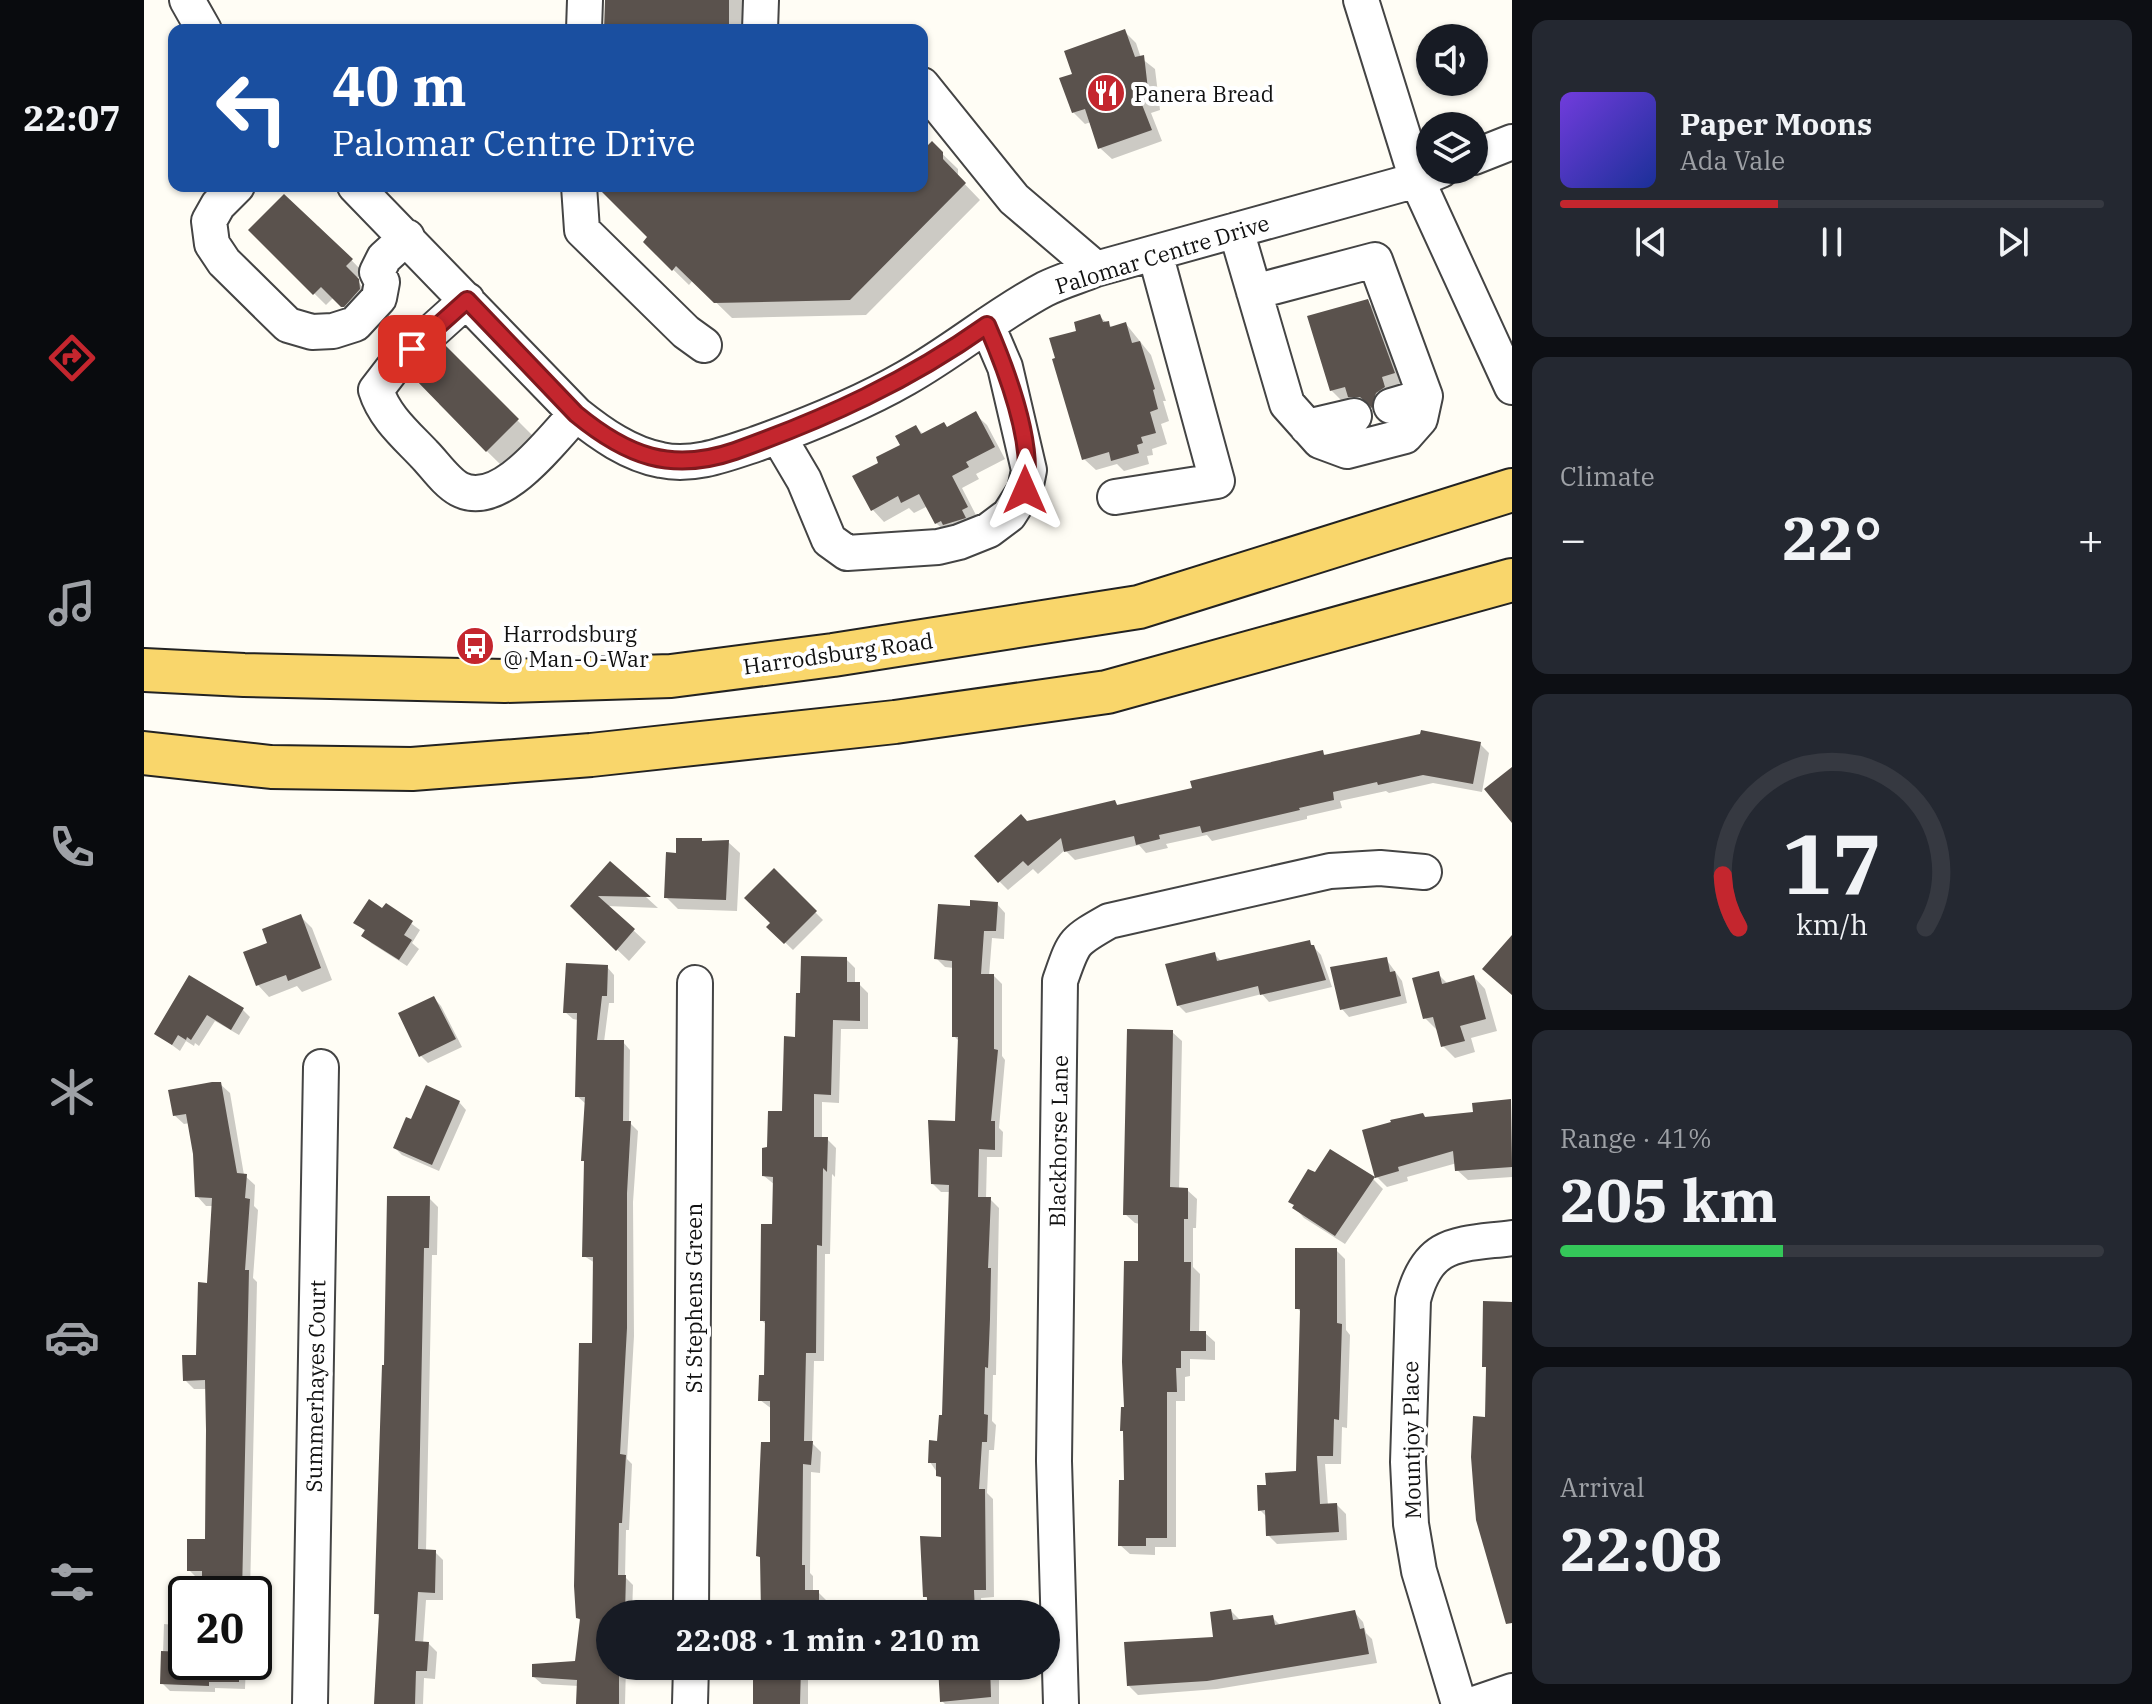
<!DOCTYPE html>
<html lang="en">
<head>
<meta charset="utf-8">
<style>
  :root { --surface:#171b24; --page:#242831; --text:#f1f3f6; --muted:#9ea1a6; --line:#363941; --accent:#c4262e }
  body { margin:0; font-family:"IBM Plex Serif",serif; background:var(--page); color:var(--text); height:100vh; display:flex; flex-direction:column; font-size:30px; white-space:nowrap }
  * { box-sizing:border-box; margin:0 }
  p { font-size:26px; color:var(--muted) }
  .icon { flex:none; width:44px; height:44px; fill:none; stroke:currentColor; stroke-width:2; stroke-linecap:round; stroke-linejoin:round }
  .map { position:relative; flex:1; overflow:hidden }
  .sheet { display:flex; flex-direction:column; gap:20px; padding:20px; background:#0d0f14; width:640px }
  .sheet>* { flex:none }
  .top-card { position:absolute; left:24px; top:24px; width:760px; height:168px; border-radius:16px; box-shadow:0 2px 6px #0004; background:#1a4fa0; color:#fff; overflow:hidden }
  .buttons { position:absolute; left:1272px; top:24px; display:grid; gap:16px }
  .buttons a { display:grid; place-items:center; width:72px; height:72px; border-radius:50%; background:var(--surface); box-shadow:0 2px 6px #0004; font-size:40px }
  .speed { position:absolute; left:24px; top:1576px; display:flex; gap:16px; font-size:40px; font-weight:700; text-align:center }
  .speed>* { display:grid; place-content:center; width:104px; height:104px; border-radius:50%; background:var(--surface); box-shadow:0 2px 6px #0004; line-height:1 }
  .speed .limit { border:4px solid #111; border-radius:12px; background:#fff; color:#111 }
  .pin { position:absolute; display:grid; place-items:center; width:68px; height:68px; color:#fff; margin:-34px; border-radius:16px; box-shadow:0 4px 12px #0006 }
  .me { position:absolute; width:88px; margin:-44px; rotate:0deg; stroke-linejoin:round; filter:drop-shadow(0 0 6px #0008) }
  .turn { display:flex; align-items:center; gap:28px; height:168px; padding:0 32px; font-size:36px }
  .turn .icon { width:104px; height:104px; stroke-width:2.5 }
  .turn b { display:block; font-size:56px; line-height:68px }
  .big { font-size:60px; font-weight:700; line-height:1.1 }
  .sheet .tile { flex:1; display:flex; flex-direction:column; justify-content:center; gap:12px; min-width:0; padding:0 28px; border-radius:16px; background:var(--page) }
  .sheet .dial { align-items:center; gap:0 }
  .dial svg { height:208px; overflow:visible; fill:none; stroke:var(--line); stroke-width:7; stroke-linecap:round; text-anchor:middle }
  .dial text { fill:var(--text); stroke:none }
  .song { display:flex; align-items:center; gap:24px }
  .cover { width:96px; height:96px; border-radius:12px; background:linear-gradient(135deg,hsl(260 70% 55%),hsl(230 70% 35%)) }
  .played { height:8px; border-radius:4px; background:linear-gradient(90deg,var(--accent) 40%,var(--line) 40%) }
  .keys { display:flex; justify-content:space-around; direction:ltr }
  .heat { display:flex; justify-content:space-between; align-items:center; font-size:44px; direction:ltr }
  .charge { height:12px; border-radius:6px; background:linear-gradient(90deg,#34c759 41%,var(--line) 0) }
  .trip { position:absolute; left:452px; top:1600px; width:464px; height:80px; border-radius:40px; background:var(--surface); box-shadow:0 2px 6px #0004; font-weight:700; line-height:80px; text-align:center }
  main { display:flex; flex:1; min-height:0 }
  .dock { display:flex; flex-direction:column; width:144px; justify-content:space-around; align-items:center; background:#090b0e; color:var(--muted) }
  .dock .icon { width:56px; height:56px }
  .dock .selected { color:var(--accent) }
  .dock b { font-size:36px; color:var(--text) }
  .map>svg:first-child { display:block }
  .shadow { fill:#0003 }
  .building { fill:#5a524d }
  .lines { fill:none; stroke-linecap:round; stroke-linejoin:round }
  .minor-casing { stroke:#444; stroke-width:38 }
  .major-casing { stroke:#222; stroke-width:46 }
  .minor { stroke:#fff; stroke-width:34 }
  .major { stroke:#f9d66b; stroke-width:42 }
  .route-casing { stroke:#7f191e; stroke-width:20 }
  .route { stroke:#c4262e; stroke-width:14 }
  .labels { text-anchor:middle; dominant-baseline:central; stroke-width:8; stroke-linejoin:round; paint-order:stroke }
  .poi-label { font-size:22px; fill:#111; stroke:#fff; text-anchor:start }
  .street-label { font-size:22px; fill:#111; stroke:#fff }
</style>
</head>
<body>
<main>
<nav class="dock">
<b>22:07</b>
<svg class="icon selected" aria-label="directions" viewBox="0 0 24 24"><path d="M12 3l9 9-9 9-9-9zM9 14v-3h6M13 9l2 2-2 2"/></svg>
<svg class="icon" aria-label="music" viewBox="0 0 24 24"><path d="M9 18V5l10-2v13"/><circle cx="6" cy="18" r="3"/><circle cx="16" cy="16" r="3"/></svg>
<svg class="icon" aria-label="phone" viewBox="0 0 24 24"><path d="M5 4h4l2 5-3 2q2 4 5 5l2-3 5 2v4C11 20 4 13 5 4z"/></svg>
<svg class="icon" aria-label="climate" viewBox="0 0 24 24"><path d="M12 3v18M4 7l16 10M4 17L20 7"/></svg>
<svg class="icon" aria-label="car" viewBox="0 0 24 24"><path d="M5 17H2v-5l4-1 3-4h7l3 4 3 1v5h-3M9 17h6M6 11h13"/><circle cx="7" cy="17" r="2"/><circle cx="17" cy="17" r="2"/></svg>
<svg class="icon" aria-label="filters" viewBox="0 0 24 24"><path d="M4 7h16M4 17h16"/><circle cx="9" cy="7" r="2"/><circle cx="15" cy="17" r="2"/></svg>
</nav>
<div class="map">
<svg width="1368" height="1704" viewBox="0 0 1368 1704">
  <rect width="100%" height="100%" fill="#fffdf5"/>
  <!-- shadow -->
  <path class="shadow" d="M463 0H600V30H463Z
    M980 31 992 43 997 58 1011 69 1016 110 1007 113 1018 141 968 159 956 148 947 122 941 124 929 112 930 75Z
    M778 142 784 148 788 144 814 169V177L836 200 722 315 588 318 549 280 545 285 501 242 506 237 464 186H778Z
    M174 226 219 272 212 279 227 298 210 317 190 297 182 305 106 230Z
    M1223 301 1235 313 1261 384 1240 417 1230 408H1218L1209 399 1199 402 1187 390Z
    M956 317 969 328 982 324 1007 355 1022 401H1019L1025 421 1017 424 1023 444 1008 449 1009 455 1003 456 1005 464 980 471 973 464 952 470 940 459 935 332Z
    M302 349 389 436 358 466 295 404Z
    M831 414 843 425 861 459 832 474 835 479 818 488 834 519 804 534 792 523 784 506 770 513 765 508 740 522 729 510 737 463 758 446 772 427 780 435 804 428Z
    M1336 744 1345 753 1338 792 1289 783 1245 793 1242 791 1196 801 1198 808 1163 816V819L1068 841 1063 835 1022 844 1024 848 1002 853 995 845 931 860 921 850 894 874 889 869 864 890 855 881 883 823 971 802 975 807 1050 790 1178 752 1183 757Z
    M557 840 560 842H584L596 853 593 911 534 909 522 897 534 855Z
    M466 864 514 908 463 906 502 942 485 961 428 906Z
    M630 871 679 920 649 950 625 927 629 923Z
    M853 904 861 913 860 939 848 938 845 976H850L858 984V1056L861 1060 855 1128 859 1132 858 1157H843L842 1199H846L855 1208 852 1375H849L848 1421 852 1425 850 1450H845L843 1493 849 1499 850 1597 837 1598 838 1614H785V1600L781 1596 799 1539V1481L786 1462 795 1443 800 1417 807 1192H797L789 1184 813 1123 816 1042 810 1036V968L801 967 793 959 827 909Z
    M242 905 276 930 268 943 275 949 263 966 227 943 220 935 222 932 212 922 239 910Z
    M156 916 168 928 188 980 158 992 153 986 125 997 114 985 126 944Z
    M1165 942 1177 955 1188 987 1125 1002 1118 994 1042 1013 1034 1005 1070 954 1078 962Z
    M702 959 711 968V984H715L724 993V1029H697L695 1103 678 1102V1139H683L692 1148 691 1177 688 1174 686 1254H681L680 1361H670L668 1443 677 1452 676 1473 667 1472 666 1573 669 1576V1592H674L683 1601V1614H611V1603L618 1602V1560L614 1555 628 1444V1409L616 1400 622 1377 623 1326 618 1320 630 1226 631 1185 620 1176 625 1149 640 1113 653 1039Z
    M1242 959 1258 981 1263 1003 1205 1017 1198 1009Z
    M463 967 470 975V1003H465L460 1042H479L486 1050 485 1122 494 1131 489 1202 490 1336 483 1459 488 1464 485 1530H482L481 1577 489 1585 488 1614H466V1666H482L481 1704H434L435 1686 398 1684 390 1677 433 1662 438 1622 434 1618 450 1345 451 1263 440 1256 442 1104 433 1096 434 1020 429 1019 421 1012Z
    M1294 974 1304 984 1330 977 1341 989 1353 1031 1327 1038 1331 1052 1311 1058 1299 1046 1293 1030 1281 1018Z
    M46 977 99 1010 106 1017 95 1035 71 1021 55 1046 51 1043 50 1046 42 1041 36 1051 13 1034Z
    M290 998 297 1006 318 1047 284 1063 277 1056Z
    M1028 1032 1038 1041 1035 1190H1043L1053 1199 1052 1228H1049V1267L1056 1274 1055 1333H1061L1071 1342V1360L1046 1359V1376L1041 1377V1401H1032V1547H1011V1555L986 1554 976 1545 982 1482V1409L996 1263V1224L991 1223 981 1214Z
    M76 1084 86 1093 100 1175 111 1185 110 1206 114 1210 109 1278 113 1282 106 1594H60V1579H54L45 1570 63 1541V1389H50L41 1380 54 1357 65 1285 70 1206H62L53 1196 51 1154 46 1123 40 1124 30 1115Z
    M1366 1101 1368 1177 1324 1180 1313 1170V1163L1263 1177 1264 1181 1243 1187 1233 1177 1282 1119 1332 1114Z
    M315 1102 322 1110 295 1171 258 1155 251 1148 268 1122Z
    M1229 1179 1239 1189 1201 1244 1160 1218 1151 1208Z
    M285 1198 294 1207 293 1255H288L282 1551 291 1552 299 1560V1600H282L279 1644H285L293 1652 291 1679 280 1678 279 1704H233L237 1618 232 1613Z
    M1192 1250 1201 1259 1202 1330 1206 1335 1203 1428 1198 1427 1197 1464H1181L1184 1506 1193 1505 1202 1514 1203 1540 1133 1544 1124 1535 1123 1517 1116 1510 1124 1487 1154 1473 1158 1313 1153 1308Z
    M1087 1611 1097 1621 1128 1617 1137 1626 1210 1612 1219 1622 1222 1633 1228 1639 1233 1663 1073 1689 994 1695 985 1686 1072 1638Z
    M20 1624 42 1626V1662H102L101 1689 71 1688V1692L26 1691 18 1683Z
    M611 1666H664V1704H611Z
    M796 1666H855V1704H801L798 1701Z"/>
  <!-- building -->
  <path class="building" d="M461 0H585V30H460Z
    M981 29 991 57 1000 55 1005 98 997 102 1008 130 954 149 941 109 928 113 915 78 928 74 920 51Z
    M788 141 799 152V159L822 183 706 300 570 303 532 266 528 271 499 242 503 237 455 189V186H778V151Z
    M140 194 209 259 202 266 215 279 216 289 200 307H197L177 287 169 295 104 230Z
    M1224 299 1251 373 1238 377 1241 387 1232 393 1228 408 1216 397H1204L1201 387 1186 391 1163 316Z
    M956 314 959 322 965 321 966 327 982 322 988 343 996 341 1011 389 1009 390 1014 409 1006 412 1012 433 997 437 999 443 993 445 995 453 967 461 965 452 938 460 908 359 911 358 905 338 932 331 930 322Z
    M302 346 375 419 342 452 268 376Z
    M832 411 851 447 822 462 825 467 808 476 824 507 818 510 822 518 799 525 797 521 791 524 775 494 757 503 754 496 727 511 708 476 734 463 732 457 756 445 751 436 772 425 777 434 800 422 803 427Z
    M1277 730 1337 742 1329 784 1279 775 1234 785 1233 782 1189 792 1190 800 1155 808 1156 810 1058 833 1056 826 1015 835 1016 839 992 845 990 836 920 852 917 838 884 866 879 861 854 883 830 856 877 814 883 821 971 800 973 805 1048 788 1046 781 1179 750 1180 755 1276 734Z
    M1368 767V823L1340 789Z
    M532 838H558V841L585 840 582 900 520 898 522 852 532 853Z
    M466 861 507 897 454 896 491 929 472 951 426 906Z
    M630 868 673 911 640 944 622 927 626 923 600 898Z
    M225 899 238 908 242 903 269 921 260 935 268 940 255 960 217 936 221 930 209 923Z
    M826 900 854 902 852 931H840L837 974H850V1049L854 1050 847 1121H851V1150L835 1149 834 1197H847L844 1268H847L846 1319 844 1368 841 1367 840 1414 844 1415 843 1442H838L835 1489H841L842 1590H830L831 1614H783V1597H779L776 1536 797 1537V1477L792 1476V1463H784L785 1440 793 1441 795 1415H798L805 1185 787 1184 784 1120 811 1121 814 1037H808V961L790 959 794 904 826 906Z
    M157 914 177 968 144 981 142 975 112 986 99 952 123 943 118 929Z
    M1368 935V995L1338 969Z
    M1166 940 1167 945H1170L1182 980 1116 995 1114 986 1033 1006 1021 964 1071 952 1073 961Z
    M657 956 703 957V982H716V1021L689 1020 687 1095 670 1094V1137H684L683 1172 679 1168 678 1246 673 1245 672 1353H662L660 1441H669L667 1465 659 1464 658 1565H661V1590H675V1614H617L616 1557 612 1556 617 1442H626V1401H614L615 1375H620L621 1321H616L617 1224H628L629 1177 618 1176V1148L623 1147 624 1111H638L640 1036 651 1037 652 993H656Z
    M1243 957 1246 972 1251 971 1257 996 1196 1010 1186 967Z
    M422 963 464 965 463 996H458L453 1040H480L479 1121H487L483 1193V1328L476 1454 482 1455 478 1523H475L474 1575H482L481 1614H466V1666H475V1704H432L433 1680 388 1677V1664L431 1661 436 1619 432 1618 430 1586 435 1343H448L449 1257H438L440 1161H437L441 1097H431L433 1013H419Z
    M1295 971 1298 984 1330 975 1342 1019 1316 1026 1321 1041 1297 1047 1289 1017 1279 1019 1268 978Z
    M45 975 100 1008 87 1030 63 1015 47 1040 43 1037 42 1040 34 1035 28 1045 10 1034Z
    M290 996 312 1039 275 1057 254 1013Z
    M983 1029 1029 1030 1026 1187 1044 1188V1219H1040V1262H1047L1046 1331H1062V1351H1037V1368H1032L1033 1392H1023V1538H1002V1546H974L975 1480H980L979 1431H976L977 1407H980L978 1362 980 1261H994V1215H979Z
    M68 1082H77L93 1173 103 1174 101 1198 106 1199 101 1270H105L98 1594H58V1571H43V1539H61L62 1430 61 1380 39 1381 38 1355H52L54 1282 63 1283 68 1198 51 1197 49 1154 42 1114 29 1116 24 1090Z
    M282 1085 316 1101 288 1165 249 1148 262 1117 267 1119Z
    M1367 1099 1368 1167 1311 1171 1309 1151 1254 1167 1255 1171 1231 1178 1218 1130 1247 1122 1246 1120 1279 1113 1281 1117 1329 1112 1328 1103Z
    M1186 1149 1231 1177 1191 1236 1148 1208 1150 1205 1144 1202 1164 1169 1171 1172Z
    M243 1196H286L285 1248H280L274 1549 292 1550 291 1593 274 1592 271 1641 285 1642 283 1671H272L271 1704H230L235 1614H230L238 1365H240Z
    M1151 1248H1193V1323L1198 1324 1195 1420 1190 1419 1189 1456H1173L1176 1504 1193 1503 1195 1532 1122 1536 1121 1510 1114 1511 1113 1485H1122L1121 1473 1152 1471 1156 1309H1151Z
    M1339 1301 1368 1302V1623L1362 1624 1332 1520 1330 1496 1327 1457 1329 1416 1341 1417 1342 1367H1338Z
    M1087 1609 1089 1620 1129 1615 1131 1625 1211 1610 1216 1629 1220 1628 1225 1654 1063 1681 983 1686 980 1642 1069 1637 1066 1612Z
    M17 1651 42 1652V1662H95V1682H65V1686L16 1684Z
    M609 1666H657L656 1704H609Z
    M794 1666H846L847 1697 796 1702Z"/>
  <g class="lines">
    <!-- minor casing -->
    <g class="minor-casing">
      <path id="minor" d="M43 0 60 30
        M1217 0 1273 180 1368 387
        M440 30 441 0
        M616 30 617 0
        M778 85 870 199 952 269
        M1330 157 1368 142
        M93 186 74 205 65 221 68 244 80 262 144 325 168 332 189 331 211 324 235 298 238 282 233 272 240 258 263 237
        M211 186 432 414C457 434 485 454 517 460 549 467 582 454 612 444 662 426 715 405 762 378 810 351 852 315 901 289 917 281 935 276 952 269L1273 180 1297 170
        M435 186 438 230 542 332 560 345
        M1092 230 1143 404 1176 441 1203 451 1261 436 1276 419 1281 396 1231 260 1110 292
        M323 300 252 364 232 390C240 416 261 434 280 454 290 464 302 482 315 489 356 511 407 440 432 414
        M1247 406 1281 396
        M1163 427 1210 416
        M634 436 660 480 685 540 703 553 794 547 815 542 845 530 865 515 881 490 885 470 861 367 843 325
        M971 497 1073 481 1011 253
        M547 1614 551 983
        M166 1704 177 1067
        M546 1704 547 1666
        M917 1704 910 1461 916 981C930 941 928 942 965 921L1186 871 1236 868 1280 872
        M1315 1704 1275 1571 1267 1524 1264 1462 1269 1300C1284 1240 1314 1245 1368 1238
        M1330 1704 1368 1691"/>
    </g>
    <!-- major casing -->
    <g class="major-casing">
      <path id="major" d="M0 670 100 675 361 681 527 676 689 655 995 607 1368 490
        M0 753 127 767 268 769 447 755 751 722 963 692 1368 580"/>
    </g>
    <!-- minor -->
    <use href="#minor" class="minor"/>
    <!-- major -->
    <use href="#major" class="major"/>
  </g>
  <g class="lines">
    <!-- route casing -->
    <g class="route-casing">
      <path id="route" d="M268 349 323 300 432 414C483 456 527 473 591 451 683 418 764 381 843 325 862 369 891 443 881 490"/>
    </g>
    <!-- route -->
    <use href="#route" class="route"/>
  </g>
  <!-- icons -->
  <defs>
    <g id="restaurant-disc" transform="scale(2)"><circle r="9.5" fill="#c4262e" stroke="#fff"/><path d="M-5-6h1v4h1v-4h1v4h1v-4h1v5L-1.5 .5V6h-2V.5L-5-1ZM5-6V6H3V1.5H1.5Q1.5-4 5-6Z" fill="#fff"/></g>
    <g id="bus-disc" transform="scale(2)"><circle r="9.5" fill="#c4262e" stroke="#fff"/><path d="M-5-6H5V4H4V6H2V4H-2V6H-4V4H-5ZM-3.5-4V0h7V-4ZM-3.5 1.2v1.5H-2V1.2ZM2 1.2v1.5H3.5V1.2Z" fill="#fff"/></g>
  </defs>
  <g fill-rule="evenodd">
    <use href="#restaurant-disc" x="962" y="93"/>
    <use href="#bus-disc" x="331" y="646"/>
  </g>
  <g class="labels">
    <!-- poi labels -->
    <g class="poi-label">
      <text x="990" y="93">Panera Bread</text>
      <text x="359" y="633">Harrodsburg<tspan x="359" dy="25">@ Man-O-War</tspan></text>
    </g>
    <!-- street labels -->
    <g class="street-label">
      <text transform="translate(1018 254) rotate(-17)">Palomar Centre Drive</text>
      <text transform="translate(694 653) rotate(-8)">Harrodsburg Road</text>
      <text transform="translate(914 1141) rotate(-89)">Blackhorse Lane</text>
      <text transform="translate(549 1298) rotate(-90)">St Stephens Green</text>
      <text transform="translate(171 1386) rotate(-89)">Summerhayes Court</text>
      <text transform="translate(1267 1440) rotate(-91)">Mountjoy Place</text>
    </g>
  </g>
</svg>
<div class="buttons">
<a><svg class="icon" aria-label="sound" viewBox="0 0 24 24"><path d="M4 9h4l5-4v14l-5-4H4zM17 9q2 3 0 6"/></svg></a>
<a><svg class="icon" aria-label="layers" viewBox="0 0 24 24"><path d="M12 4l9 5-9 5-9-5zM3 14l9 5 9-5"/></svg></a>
</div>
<div class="speed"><div class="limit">20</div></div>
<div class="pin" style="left:268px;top:349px;background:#d93025"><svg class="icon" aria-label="arrive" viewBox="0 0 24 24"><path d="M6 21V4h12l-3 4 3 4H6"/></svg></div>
<svg class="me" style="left:881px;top:490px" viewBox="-20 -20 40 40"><path d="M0-17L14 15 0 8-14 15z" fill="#c4262e" stroke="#fff" stroke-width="4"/></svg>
<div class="trip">22:08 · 1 min · 210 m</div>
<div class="top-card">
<div class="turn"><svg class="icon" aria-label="left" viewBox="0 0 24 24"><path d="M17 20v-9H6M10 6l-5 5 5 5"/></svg><div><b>40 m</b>Palomar Centre Drive</div></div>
</div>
</div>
<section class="sheet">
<div class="tile">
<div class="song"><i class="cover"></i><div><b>Paper Moons</b><p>Ada Vale</p></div></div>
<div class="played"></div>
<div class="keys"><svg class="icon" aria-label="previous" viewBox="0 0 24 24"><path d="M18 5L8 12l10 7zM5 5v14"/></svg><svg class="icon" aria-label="pause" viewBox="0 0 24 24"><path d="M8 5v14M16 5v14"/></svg><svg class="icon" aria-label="next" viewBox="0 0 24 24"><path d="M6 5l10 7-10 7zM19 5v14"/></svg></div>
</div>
<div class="tile"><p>Climate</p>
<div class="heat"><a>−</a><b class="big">22°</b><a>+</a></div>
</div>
<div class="tile dial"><svg viewBox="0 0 100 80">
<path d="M14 69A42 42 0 1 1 86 69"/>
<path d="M14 69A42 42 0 0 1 8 49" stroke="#c4262e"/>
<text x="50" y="56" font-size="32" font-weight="700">17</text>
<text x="50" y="72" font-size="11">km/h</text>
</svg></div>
<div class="tile"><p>Range · 41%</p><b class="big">205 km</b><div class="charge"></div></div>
<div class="tile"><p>Arrival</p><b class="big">22:08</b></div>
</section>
</main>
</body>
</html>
